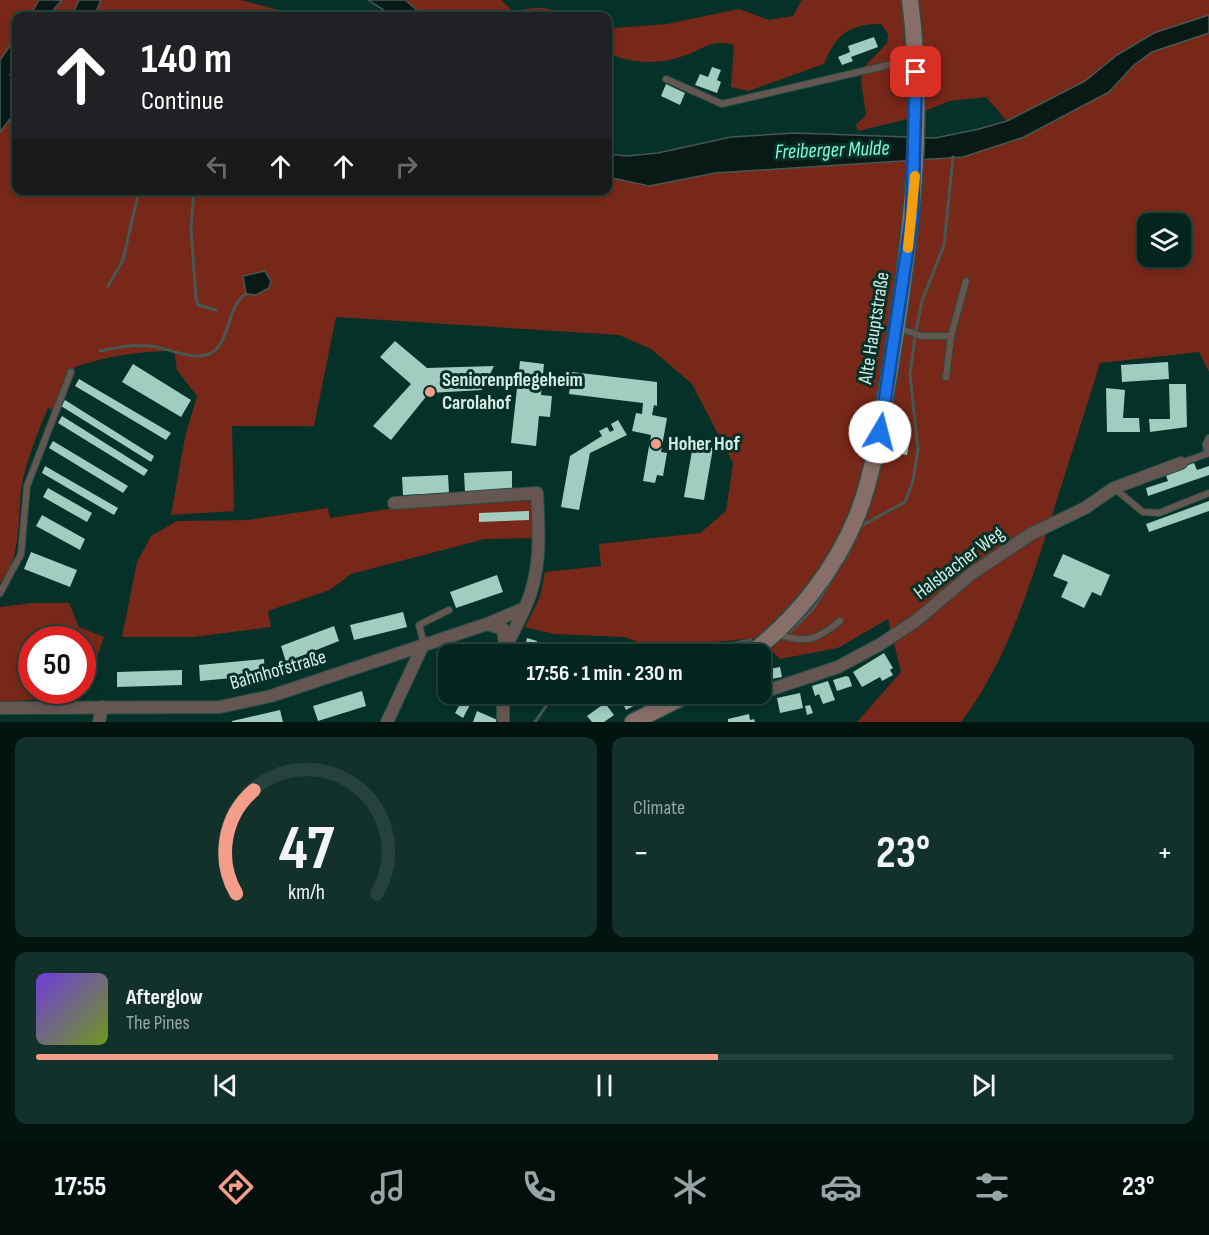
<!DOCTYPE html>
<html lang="en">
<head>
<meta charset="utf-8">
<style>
  :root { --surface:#04251e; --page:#12312b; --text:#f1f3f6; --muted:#97a5a4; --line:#25423c; --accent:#f49e8a }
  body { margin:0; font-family:"Sofia Sans Condensed",sans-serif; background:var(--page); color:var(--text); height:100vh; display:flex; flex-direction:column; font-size:22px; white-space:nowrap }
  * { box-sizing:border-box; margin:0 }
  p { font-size:20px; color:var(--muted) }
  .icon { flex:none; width:33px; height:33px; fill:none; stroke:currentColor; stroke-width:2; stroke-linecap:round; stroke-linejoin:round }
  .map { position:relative; height:722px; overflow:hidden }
  .details { display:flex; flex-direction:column; gap:15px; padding:15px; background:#021410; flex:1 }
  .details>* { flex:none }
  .guide { position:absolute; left:12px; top:12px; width:600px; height:183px; border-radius:12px; box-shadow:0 3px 9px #0003,0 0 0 2px var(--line); background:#202124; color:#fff; overflow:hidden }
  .fabs { position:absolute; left:1137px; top:213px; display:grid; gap:12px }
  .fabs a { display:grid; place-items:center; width:54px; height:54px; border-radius:12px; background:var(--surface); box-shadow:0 3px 9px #0003,0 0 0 2px var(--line); font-size:30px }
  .speed { position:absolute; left:18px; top:626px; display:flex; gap:12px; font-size:30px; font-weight:700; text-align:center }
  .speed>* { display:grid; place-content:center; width:78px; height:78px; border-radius:50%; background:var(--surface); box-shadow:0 3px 9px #0003,0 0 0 2px var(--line); line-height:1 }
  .speed .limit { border:9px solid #d22; background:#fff; color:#111 }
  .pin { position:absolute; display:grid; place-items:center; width:51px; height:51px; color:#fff; margin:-26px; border-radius:12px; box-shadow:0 3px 9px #0006 }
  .me { position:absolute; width:66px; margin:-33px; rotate:8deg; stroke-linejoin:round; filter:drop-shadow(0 0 4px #0008) }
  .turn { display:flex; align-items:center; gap:21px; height:126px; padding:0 30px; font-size:27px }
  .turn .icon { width:78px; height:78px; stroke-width:2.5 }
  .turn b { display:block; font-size:42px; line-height:51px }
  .lanes { display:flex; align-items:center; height:57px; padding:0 30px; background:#0003; justify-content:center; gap:30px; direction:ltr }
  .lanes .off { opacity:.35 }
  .big { font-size:45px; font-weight:700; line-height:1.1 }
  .details .widget { flex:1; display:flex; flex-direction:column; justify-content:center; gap:9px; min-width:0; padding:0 21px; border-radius:12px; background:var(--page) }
  .details .dial { align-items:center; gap:0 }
  .dial svg { height:156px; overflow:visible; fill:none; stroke:var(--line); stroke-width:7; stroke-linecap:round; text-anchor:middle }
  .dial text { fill:var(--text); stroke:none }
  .song { display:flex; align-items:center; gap:18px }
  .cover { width:72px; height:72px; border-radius:9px; background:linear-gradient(135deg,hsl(260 70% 55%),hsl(80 70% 35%)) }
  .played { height:6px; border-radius:3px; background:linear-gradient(90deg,var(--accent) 60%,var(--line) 60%) }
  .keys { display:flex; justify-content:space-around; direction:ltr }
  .heat { display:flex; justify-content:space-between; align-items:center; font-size:33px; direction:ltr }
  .details .tiles { flex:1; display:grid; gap:15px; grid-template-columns:1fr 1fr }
  .widget:last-child { grid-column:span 2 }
  .trip { position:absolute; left:438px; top:644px; width:333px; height:60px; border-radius:12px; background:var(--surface); box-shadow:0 3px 9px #0003,0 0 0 2px var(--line); font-weight:700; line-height:60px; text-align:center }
  .dock { display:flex; height:96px; justify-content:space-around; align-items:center; background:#020f0c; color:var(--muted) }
  .dock .icon { width:42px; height:42px }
  .dock .selected { color:var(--accent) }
  .dock b { font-size:27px; color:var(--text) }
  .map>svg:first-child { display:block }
  .green { fill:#782818; fill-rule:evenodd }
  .water { fill:#091915; stroke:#465853; stroke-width:1.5 }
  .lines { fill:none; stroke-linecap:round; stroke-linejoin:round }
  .stream { stroke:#465853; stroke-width:3 }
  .building { fill:#a1ccbf }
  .service-casing { stroke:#264f46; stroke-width:8 }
  .minor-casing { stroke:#264f46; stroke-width:14 }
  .secondary-casing { stroke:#264f46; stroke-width:19 }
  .service { stroke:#665652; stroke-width:6 }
  .minor { stroke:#665652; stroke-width:12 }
  .secondary { stroke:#876e68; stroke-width:16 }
  .route-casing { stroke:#114b97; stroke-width:15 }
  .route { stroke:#1a73e8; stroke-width:10 }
  .slow { stroke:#f59e0b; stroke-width:10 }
  .poi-dot { fill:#f49e8a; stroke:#053128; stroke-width:2 }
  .labels { text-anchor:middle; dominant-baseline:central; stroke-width:6; stroke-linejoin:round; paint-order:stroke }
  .street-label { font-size:20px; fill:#d4eae3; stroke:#053128 }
  .poi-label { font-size:20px; font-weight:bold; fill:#d4eae3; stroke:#053128; text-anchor:start }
  .water-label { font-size:21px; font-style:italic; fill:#80fadb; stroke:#053128 }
</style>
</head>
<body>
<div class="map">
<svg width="1209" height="722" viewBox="0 0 1209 722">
  <rect width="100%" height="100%" fill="#053128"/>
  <!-- green -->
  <path class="green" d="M0 0H39L30 16H16V37L0 60Z
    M62 0H79L73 15 49 16Z
    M101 0H241L302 16H94Z
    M405 0H501L513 11C530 9 549 3 561 16H424Z
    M802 0H1209V15L1154 33 1117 55 1085 81 1007 121 986 97 949 101 904 120 858 131 856 125 866 115 861 81 863 68 887 43 888 34 881 24C848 24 836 35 824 64L749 91 731 87 734 45C711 39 706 48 686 55 661 65 632 64 608 53V32L615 28 667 24 739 9 769 20 793 16Z
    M1209 33V372L1199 352 1100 363C1084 415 1067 467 1051 519 1029 589 1006 663 961 722H857L901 672 888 619 838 648 780 659 759 638 668 646 647 645 624 637 554 634 525 627 540 597 545 572 601 566 599 544 700 533 726 511 733 463 692 384 651 349 619 335 336 317 314 426H232L234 511 171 515 185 437 197 396 177 370 174 351C138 351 109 356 75 367L57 411 48 408C38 431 29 455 23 479 16 510 24 558 0 583V132L16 111V190H608V177L649 186 715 173 963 157 1024 137 1109 92 1134 65 1152 52ZM1148 224H1180V256H1148Z
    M535 498 537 538 485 539 351 574 330 590 268 611 271 627 193 637H122L137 562 151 536 177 521 248 520 328 508 330 518 402 507Z
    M32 603H69L79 627 104 637 87 684 83 689 82 639H32V690H81L73 697 0 702V607Z"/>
  <!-- water -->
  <path class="water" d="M39 0H62L48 16H30Z
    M79 0H101L94 16H72Z
    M368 0H405L424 16H393Z
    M1209 15V33L1152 52 1134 65 1109 92 1024 137 963 157 715 173 649 186 608 177V154L627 156 658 153 731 137 795 133 935 138 979 129 1007 121 1085 81 1117 55 1154 33Z
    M16 37V58L10 75 16 76V111L0 132V60Z
    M265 271 271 281 269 288 256 295 246 294 243 276Z"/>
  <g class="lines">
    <!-- stream -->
    <path class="stream" d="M194 190 191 228 196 298 198 305 216 310
      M108 286 123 260 139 190
      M100 351C117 347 133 344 151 346 170 348 203 367 218 347 231 331 228 306 246 294
      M861 526 905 502 913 481 918 450 910 374 915 337 922 301 944 245 953 157
      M844 561 851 548
      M791 631 813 609 834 576
      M672 654 751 640
      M535 722 555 693"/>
  </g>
  <!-- building -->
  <path class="building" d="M874 37 878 47 851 57 853 61 842 65 838 57 850 52 848 46Z
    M712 67 721 70 717 80 721 82 717 93 695 85 700 74 708 77Z
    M666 84 685 93 680 105 661 96Z
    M395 341 427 368 494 366 482 390 429 393 391 440 373 426 411 384 380 357Z
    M520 361 544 364 541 395 552 396 550 417 539 416 536 446 511 443Z
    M1168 362 1169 379 1122 382 1121 365Z
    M133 364 191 400 181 417 122 382Z
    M572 372 657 382V406L654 405 652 415 667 418 661 452 667 453 663 476 657 475 655 483 643 481 651 435 632 431 636 413 642 414 643 403 569 394Z
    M79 379 171 433 166 440 75 386Z
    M1169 384H1186L1187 427 1150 432 1149 419H1170Z
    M1106 388 1125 390 1123 418H1139L1140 432H1107Z
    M65 400 154 456 151 462 61 406Z
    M893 415 906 418 903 434 890 432Z
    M62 416 148 470 144 476 58 423Z
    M618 420 627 435 590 453 579 510 561 507 570 456 602 436 599 431 607 427 610 432 614 430 611 424Z
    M53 441 128 486 123 493 49 448Z
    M897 442 909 444 907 455 895 453Z
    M693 445 713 448 704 500 684 497Z
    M1194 463 1197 470 1209 466V475L1148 496 1146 488 1168 481 1165 473Z
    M45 466 118 508 114 515 42 473Z
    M512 471V490L465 492 464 473Z
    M448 475 449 493 403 495 402 477Z
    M48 488 92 513 87 522 43 497Z
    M1209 501V511L1149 532 1146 524Z
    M529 511V520L479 522V513Z
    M42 515 85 539 80 550 36 526Z
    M31 552 77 570 70 587 24 569Z
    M1063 554 1110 575 1101 596 1092 592 1084 608 1061 597 1068 582 1053 576Z
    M936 572 943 583 933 590 926 579Z
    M497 575 503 592 456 608 450 592Z
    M403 612 407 627 354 640 350 625Z
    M334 626 339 641 286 662 281 646Z
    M527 638 537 641 534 654 524 652Z
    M463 643 481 652 480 654H457Z
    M884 653 893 668 890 670 893 675 882 681 880 677 862 687 853 672Z
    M264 659 265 675 200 681 199 665Z
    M780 667 782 677 760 681V671Z
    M182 670V685L117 687V672Z
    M846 676 849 677 852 686 837 691 833 680Z
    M828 681 835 700 823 704 819 694 815 696 812 686Z
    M362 691 366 706 318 721 313 706Z
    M624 693H639L643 701 626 710 619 696Z
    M800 693 803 708 780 713 777 698Z
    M464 697 472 701 463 718 455 713Z
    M605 703 614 715 604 722H592L587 716Z
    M810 705 813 713 807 715 805 706Z
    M280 710 283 722H232V721Z
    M477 711 502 722H473Z
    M749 714 750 720 754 719 755 722H728V719Z"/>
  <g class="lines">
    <!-- service casing -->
    <g class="service-casing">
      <path id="service" d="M666 79 722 104 914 59
        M898 328 922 336H951L946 377
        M951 336 966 281
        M1207 453 1206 444 1209 438
        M1181 463 1209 453
        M1114 488 1143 512 1159 513 1209 493
        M0 593 21 554 27 486 71 372
        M777 634C806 644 817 640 840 621
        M424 643 419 625 449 610"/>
    </g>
    <!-- minor casing -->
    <g class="minor-casing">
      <path id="minor" d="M394 503 537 493C539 534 542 570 525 608
        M487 624 525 608 507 645
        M503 693V722
        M707 693 726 696 756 693
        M760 693 838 667 879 645 917 620 971 574 1031 534 1085 508 1114 488 1181 463
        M0 708 220 707 271 696 487 624 503 629 506 654
        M99 722 102 707
        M387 722 424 643"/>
    </g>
    <!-- secondary casing -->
    <g class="secondary-casing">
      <path id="secondary" d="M750 654C796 619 835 570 857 516 875 470 881 419 890 370 910 247 926 124 910 0
        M633 722 690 693"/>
    </g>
    <!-- service -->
    <use href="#service" class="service"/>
    <!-- minor -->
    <use href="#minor" class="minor"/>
    <!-- secondary -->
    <use href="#secondary" class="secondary"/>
  </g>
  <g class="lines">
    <!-- route casing -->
    <g class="route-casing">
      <path id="route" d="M880 432 912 218 916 72"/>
    </g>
    <!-- route -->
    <use href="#route" class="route"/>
    <!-- slow -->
    <path class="slow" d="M908 248 915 176"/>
  </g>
  <!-- markers -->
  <g class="poi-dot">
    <circle cx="430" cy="392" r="6"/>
    <circle cx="656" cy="444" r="6"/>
  </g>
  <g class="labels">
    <!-- street labels -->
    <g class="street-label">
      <text transform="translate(874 328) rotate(-81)">Alte Hauptstraße</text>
      <text transform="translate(959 563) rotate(-37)">Halsbacher Weg</text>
      <text transform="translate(278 670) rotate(-16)">Bahnhofstraße</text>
    </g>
    <!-- poi labels -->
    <g class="poi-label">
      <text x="442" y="380">Seniorenpflegeheim<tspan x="442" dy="23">Carolahof</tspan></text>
      <text x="668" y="444">Hoher Hof</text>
    </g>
    <!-- water labels -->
    <g class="water-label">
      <text transform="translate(832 150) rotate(-2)">Freiberger Mulde</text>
    </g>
  </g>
</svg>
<div class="fabs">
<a><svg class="icon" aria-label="layers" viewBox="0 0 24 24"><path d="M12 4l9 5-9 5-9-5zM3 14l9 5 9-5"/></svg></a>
</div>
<div class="speed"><div class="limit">50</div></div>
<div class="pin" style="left:916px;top:72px;background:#d93025"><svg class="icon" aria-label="arrive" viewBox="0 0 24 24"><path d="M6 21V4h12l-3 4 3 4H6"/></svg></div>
<svg class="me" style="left:880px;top:432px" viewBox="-20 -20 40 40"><circle r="19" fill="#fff"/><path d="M0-13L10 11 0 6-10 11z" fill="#1a73e8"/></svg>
<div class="trip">17:56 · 1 min · 230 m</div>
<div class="guide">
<div class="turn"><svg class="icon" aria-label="ahead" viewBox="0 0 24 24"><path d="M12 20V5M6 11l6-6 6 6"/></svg><div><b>140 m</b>Continue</div></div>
<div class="lanes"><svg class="icon off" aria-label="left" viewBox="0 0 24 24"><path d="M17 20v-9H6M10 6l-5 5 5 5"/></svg><svg class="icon" aria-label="ahead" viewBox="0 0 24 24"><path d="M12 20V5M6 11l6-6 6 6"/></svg><svg class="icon" aria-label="ahead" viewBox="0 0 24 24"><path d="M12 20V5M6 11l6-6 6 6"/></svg><svg class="icon off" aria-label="right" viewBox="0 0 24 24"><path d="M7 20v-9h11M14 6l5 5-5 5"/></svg></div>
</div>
</div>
<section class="details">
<div class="tiles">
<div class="widget dial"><svg viewBox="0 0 100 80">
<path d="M14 69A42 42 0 1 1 86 69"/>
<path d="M14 69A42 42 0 0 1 23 16" stroke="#f49e8a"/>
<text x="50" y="56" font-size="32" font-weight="700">47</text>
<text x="50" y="72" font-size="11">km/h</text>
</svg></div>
<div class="widget"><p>Climate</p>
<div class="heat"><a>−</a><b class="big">23°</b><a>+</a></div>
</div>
<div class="widget">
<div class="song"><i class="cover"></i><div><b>Afterglow</b><p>The Pines</p></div></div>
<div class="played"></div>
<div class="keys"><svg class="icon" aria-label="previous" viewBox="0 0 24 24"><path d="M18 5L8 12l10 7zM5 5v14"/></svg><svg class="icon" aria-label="pause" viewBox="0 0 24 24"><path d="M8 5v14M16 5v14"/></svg><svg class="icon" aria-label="next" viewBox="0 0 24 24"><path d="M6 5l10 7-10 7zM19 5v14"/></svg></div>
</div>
</div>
</section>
<nav class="dock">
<b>17:55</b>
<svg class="icon selected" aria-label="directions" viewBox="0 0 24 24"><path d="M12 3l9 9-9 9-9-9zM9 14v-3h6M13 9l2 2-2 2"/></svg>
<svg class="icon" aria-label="music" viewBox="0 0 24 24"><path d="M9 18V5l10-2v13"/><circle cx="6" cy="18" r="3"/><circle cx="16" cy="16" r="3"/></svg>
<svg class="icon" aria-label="phone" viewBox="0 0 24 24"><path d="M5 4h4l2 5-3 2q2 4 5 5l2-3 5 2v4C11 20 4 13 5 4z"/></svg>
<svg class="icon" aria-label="climate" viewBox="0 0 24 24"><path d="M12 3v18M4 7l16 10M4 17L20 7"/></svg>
<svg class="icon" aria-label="car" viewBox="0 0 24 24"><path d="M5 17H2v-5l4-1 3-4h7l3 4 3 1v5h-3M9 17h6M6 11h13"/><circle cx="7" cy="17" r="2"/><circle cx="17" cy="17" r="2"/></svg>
<svg class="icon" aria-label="filters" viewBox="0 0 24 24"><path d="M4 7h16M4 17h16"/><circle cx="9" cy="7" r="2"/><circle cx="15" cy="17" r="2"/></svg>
<b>23°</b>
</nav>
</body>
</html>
